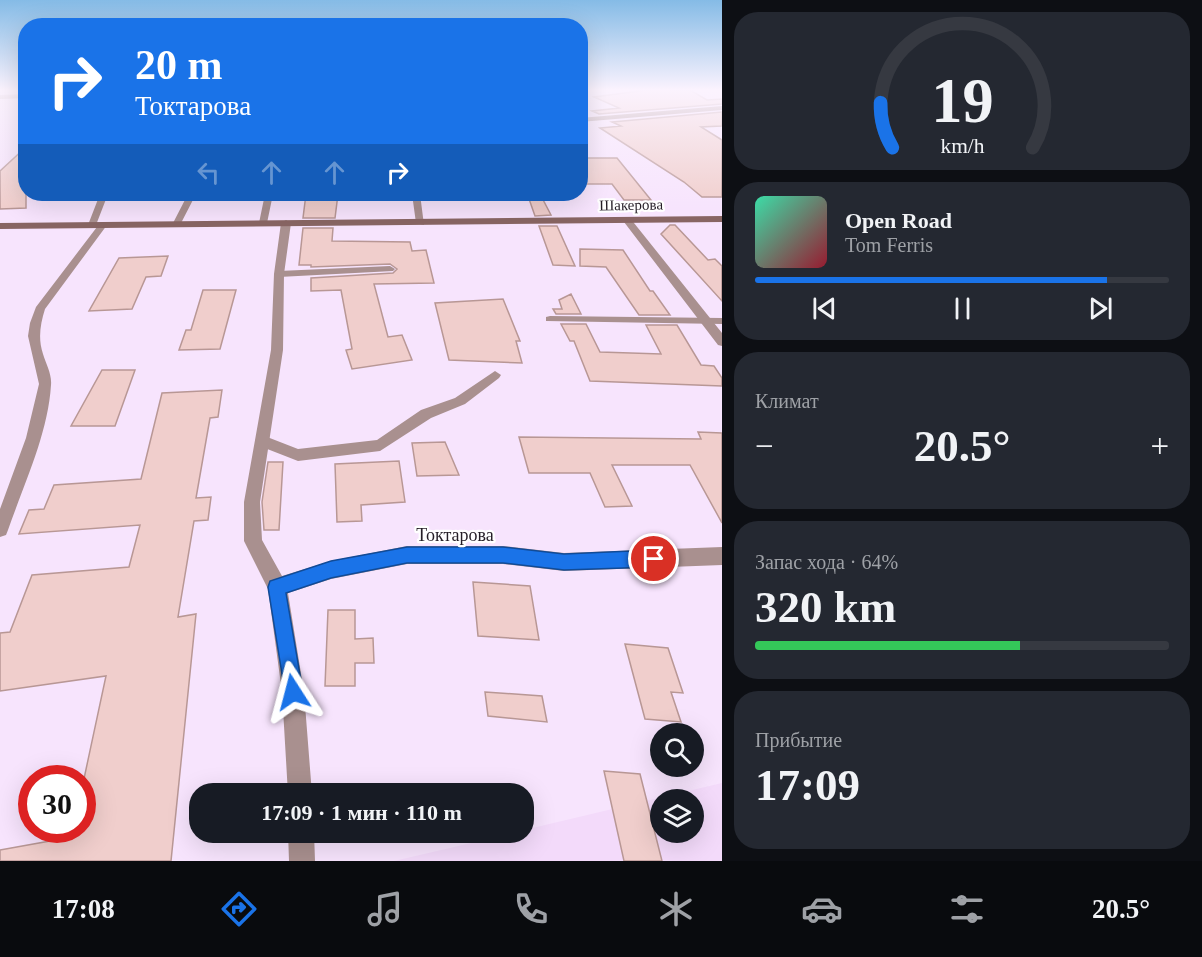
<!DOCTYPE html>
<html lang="ru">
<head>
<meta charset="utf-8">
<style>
  :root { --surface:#171b24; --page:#242831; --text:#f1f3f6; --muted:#9ea1a6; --line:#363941; --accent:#1a73e8 }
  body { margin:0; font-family:Georgia,serif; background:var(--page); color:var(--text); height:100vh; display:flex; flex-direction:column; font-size:22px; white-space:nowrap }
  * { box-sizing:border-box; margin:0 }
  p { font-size:20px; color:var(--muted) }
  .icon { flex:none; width:33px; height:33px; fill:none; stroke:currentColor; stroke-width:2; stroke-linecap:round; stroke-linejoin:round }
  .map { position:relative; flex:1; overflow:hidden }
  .sheet { display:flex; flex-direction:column; gap:12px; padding:12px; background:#0d0f14; width:480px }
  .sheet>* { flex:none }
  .banner { position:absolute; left:18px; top:18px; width:570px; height:183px; border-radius:24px; box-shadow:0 6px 24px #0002; background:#1a73e8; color:#fff; overflow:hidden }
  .buttons { position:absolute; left:650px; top:723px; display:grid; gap:12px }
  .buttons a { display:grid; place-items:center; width:54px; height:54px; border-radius:50%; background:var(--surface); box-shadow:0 6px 24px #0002; font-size:30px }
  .speed { position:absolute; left:18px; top:765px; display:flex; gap:12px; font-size:30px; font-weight:700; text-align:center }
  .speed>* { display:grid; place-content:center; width:78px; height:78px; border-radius:50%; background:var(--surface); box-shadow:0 6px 24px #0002; line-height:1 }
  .speed .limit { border:9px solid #d22; background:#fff; color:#111 }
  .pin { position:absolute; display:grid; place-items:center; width:51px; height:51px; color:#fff; margin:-26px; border:3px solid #fff; border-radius:50%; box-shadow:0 2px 6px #0007 }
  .me { position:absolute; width:66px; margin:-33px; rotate:351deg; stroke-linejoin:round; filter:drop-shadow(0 0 4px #0008) }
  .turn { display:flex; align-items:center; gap:21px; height:126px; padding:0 18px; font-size:27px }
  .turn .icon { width:78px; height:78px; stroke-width:2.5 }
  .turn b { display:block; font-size:42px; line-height:51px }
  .lanes { display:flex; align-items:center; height:57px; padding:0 18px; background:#0003; justify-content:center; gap:30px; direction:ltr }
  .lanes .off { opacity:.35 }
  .big { font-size:45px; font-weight:800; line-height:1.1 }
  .sheet .card { flex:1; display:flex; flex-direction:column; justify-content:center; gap:9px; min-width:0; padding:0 21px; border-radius:24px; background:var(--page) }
  .sheet .dial { align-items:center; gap:0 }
  .dial svg { height:156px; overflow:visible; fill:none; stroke:var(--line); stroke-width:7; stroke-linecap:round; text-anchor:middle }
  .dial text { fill:var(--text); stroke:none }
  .song { display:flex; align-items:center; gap:18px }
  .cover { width:72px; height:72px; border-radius:9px; background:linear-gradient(135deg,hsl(160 70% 55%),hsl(350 70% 35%)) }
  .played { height:6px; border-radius:3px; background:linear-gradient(90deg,var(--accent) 85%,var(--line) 85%) }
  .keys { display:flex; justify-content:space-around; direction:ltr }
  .heat { display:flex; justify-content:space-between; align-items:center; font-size:33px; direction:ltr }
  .charge { height:9px; border-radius:4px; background:linear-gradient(90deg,#34c759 64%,var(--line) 0) }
  .trip { position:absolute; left:189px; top:783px; width:345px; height:60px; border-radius:24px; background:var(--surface); box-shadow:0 6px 24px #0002; font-weight:800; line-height:60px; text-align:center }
  .menu { display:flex; height:96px; justify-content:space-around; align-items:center; background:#090b0e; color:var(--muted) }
  .menu .icon { width:42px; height:42px }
  .menu .current { color:var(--accent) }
  .menu b { font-size:27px; color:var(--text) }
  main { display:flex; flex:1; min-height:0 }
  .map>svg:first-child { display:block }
  .built { fill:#f3dafa; fill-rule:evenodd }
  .building { fill:#f0cecc; stroke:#b89795; stroke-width:1.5 }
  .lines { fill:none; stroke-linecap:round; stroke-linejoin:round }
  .lane { fill:#a9908f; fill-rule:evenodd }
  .street { fill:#a9908f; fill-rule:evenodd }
  .secondary { fill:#886563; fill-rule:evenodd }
  .route { fill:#1a73e8; stroke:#114b97; stroke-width:1.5 }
  .labels { text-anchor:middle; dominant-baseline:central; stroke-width:4.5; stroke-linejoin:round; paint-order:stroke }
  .far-street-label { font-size:15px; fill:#251e27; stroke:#fff }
  .street-label { font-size:18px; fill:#251e27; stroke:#fff }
</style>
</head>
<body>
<main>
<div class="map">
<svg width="722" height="861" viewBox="0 0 722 861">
  <rect width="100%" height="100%" fill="#f7e4fd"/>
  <!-- built -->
  <path class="built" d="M722 783V861H394L514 833 524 832V830ZM660 800H693V832H660Z"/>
  <!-- building -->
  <path class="building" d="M655 89 690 90 707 100 722 99V104L599 114 592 111 619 108 594 97Z
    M722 112V126L701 127 722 140V197H702L684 182 600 128 621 126 612 122Z
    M26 147V208L0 209V171Z
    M580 158H617L651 200H624L612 184H580Z
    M306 194H338L335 218H303Z
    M534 194H540L551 215 535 216 528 196Z
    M670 225H675L708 260 715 259 722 266V301L661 234Z
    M539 226H557L575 266 553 265Z
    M303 228H333L332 241 410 242 412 251 426 250 434 283 374 284 388 337 402 335 412 360 352 369 346 350 352 349 341 290 311 291V278L393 273 397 269 390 264 311 267V265H299Z
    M580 249 623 250 650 291H653L670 315H639L606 267 580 266Z
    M168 256 161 276 146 277 132 309 89 311 119 258Z
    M203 290H236L220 349 179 350 186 330H191Z
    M571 294 581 314H556L553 309H562L559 300Z
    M503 299 520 341H516L522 363 449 360 435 303Z
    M561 324H586L600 352 661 354 646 325H677L701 365 714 366 722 378V386L590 381 574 341H570Z
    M102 370H135L115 426H71Z
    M222 390 218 417 210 418 196 498 211 497 208 520 194 521 178 617 196 614 171 861H0V850L72 837 74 830H82V788L106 676 0 691V633L10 632 32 575 129 567 140 525 19 534 29 510 44 509 54 485 141 479 162 393Z
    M698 432 722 433V523L690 465H612L632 506 605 507 590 473H529L519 437 701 439Z
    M445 442 459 475 417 476 412 443Z
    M399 461 405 502 361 505 362 521 337 522 335 464Z
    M268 462H283L279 530H264L262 502Z
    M473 582 530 586 539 640 478 636Z
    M328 610H355V639L373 638 374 663H355V686H325Z
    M625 644 668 648 683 693 671 692 681 722 645 719Z
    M485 692 542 696 547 722 488 716Z
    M604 771 640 774 662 861H624Z"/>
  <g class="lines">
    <!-- lane -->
    <path class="lane" d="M26 94V98L0 99V95Z
      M100 194H108L96 225 89 227 88 225Z
      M188 194H196L179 227H173L172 225Z
      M265 194H273L267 223 263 226 259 223Z
      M100 223 107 225 45 309C40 325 38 339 43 354 46 364 52 374 51 385 48 434 24 484 8 530L6 535 0 537V509L26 438 39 384 28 336 30 323 36 307Z
      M390 266 395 269 393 271 279 277 274 274 279 271Z
      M550 316 722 318V324L546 321V317Z
      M495 371 501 375 499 378 465 404 431 418 380 451 298 461 257 445 255 441 257 437 262 435 298 449 377 440 421 410 455 398Z"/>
    <!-- street -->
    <path class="street" d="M722 106V110L580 122V118Z
      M412 194H420L424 225 416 223Z
      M624 218H630L722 333V346L718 345 624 222Z
      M286 220 291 223 284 274 283 350 260 502 262 540 282 576 331 561 407 546H503L564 553 722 547V565L564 571 503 564H407L331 579 288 593 304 692 312 794H288L282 692 268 589 244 541V502L271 350 274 274 281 223Z
      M288 832H314L315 861H289Z"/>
    <!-- secondary -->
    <path class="secondary" d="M722 216V222L0 229V223Z"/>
  </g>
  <!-- sky -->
  <linearGradient id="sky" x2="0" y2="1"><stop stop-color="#85bbe6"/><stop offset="0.43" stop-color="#fbf3fe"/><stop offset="1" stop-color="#fbf3fe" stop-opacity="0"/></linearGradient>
  <rect width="722" height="209" fill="url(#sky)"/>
  <!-- route -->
  <path class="route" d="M407 547H503L564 554 654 550 660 553 663 559 660 564 654 567 564 570 503 563H407L331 578 286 593 303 692 301 699 293 702 286 699 268 587 270 581 331 561Z"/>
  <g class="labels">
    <!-- far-street labels -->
    <g class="far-street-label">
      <text transform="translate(631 205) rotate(-1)">Шакерова</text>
    </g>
    <!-- street labels -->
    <g class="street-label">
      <text x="455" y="535">Токтарова</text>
    </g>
  </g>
</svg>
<div class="buttons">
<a><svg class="icon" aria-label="search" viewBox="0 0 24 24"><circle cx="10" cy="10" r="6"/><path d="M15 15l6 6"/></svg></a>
<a><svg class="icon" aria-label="layers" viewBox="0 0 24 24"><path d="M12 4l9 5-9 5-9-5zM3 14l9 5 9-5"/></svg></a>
</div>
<div class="speed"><div class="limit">30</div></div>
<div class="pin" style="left:654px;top:559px;background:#d93025"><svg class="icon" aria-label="arrive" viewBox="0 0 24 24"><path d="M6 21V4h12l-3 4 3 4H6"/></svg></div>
<svg class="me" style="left:293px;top:692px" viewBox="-20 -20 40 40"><path d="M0-17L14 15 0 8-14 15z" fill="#1a73e8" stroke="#fff" stroke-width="4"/></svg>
<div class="trip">17:09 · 1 мин · 110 m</div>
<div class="banner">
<div class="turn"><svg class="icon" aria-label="right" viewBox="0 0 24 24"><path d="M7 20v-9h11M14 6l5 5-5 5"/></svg><div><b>20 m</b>Токтарова</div></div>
<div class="lanes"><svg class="icon off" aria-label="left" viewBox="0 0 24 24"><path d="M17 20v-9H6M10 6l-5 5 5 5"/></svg><svg class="icon off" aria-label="ahead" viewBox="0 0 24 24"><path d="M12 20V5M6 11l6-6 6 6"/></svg><svg class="icon off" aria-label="ahead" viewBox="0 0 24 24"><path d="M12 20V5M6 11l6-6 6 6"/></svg><svg class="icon" aria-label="right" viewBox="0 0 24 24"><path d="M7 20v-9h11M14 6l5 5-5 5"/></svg></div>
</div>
</div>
<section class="sheet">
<div class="card dial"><svg viewBox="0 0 100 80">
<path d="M14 69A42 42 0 1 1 86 69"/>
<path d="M14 69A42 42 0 0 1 8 46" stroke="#1a73e8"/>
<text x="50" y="56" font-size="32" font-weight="700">19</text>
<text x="50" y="72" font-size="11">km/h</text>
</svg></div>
<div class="card">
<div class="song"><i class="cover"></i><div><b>Open Road</b><p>Tom Ferris</p></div></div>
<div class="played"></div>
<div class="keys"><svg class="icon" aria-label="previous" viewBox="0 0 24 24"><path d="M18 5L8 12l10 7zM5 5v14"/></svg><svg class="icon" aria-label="pause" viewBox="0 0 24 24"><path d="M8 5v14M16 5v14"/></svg><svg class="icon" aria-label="next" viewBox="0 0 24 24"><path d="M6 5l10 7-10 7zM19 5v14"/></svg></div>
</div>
<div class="card"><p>Климат</p>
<div class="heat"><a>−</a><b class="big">20.5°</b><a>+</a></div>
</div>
<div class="card"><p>Запас хода · 64%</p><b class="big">320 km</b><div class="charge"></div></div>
<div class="card"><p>Прибытие</p><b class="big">17:09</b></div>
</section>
</main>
<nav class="menu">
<b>17:08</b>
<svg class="icon current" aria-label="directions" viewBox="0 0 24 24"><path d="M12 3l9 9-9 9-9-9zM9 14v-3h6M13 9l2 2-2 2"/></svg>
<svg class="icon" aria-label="music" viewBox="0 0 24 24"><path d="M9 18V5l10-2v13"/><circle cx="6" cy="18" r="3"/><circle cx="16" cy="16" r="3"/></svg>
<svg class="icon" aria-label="phone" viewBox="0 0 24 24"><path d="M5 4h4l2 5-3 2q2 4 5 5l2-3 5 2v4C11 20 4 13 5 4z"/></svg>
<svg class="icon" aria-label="climate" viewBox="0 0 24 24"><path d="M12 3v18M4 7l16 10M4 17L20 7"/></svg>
<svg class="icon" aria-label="car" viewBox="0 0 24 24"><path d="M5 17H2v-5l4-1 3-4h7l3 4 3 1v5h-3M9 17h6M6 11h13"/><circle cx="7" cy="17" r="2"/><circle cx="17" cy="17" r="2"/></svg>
<svg class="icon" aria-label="filters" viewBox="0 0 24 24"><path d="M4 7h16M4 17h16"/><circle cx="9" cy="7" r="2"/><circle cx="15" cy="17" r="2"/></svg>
<b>20.5°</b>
</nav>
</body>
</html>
